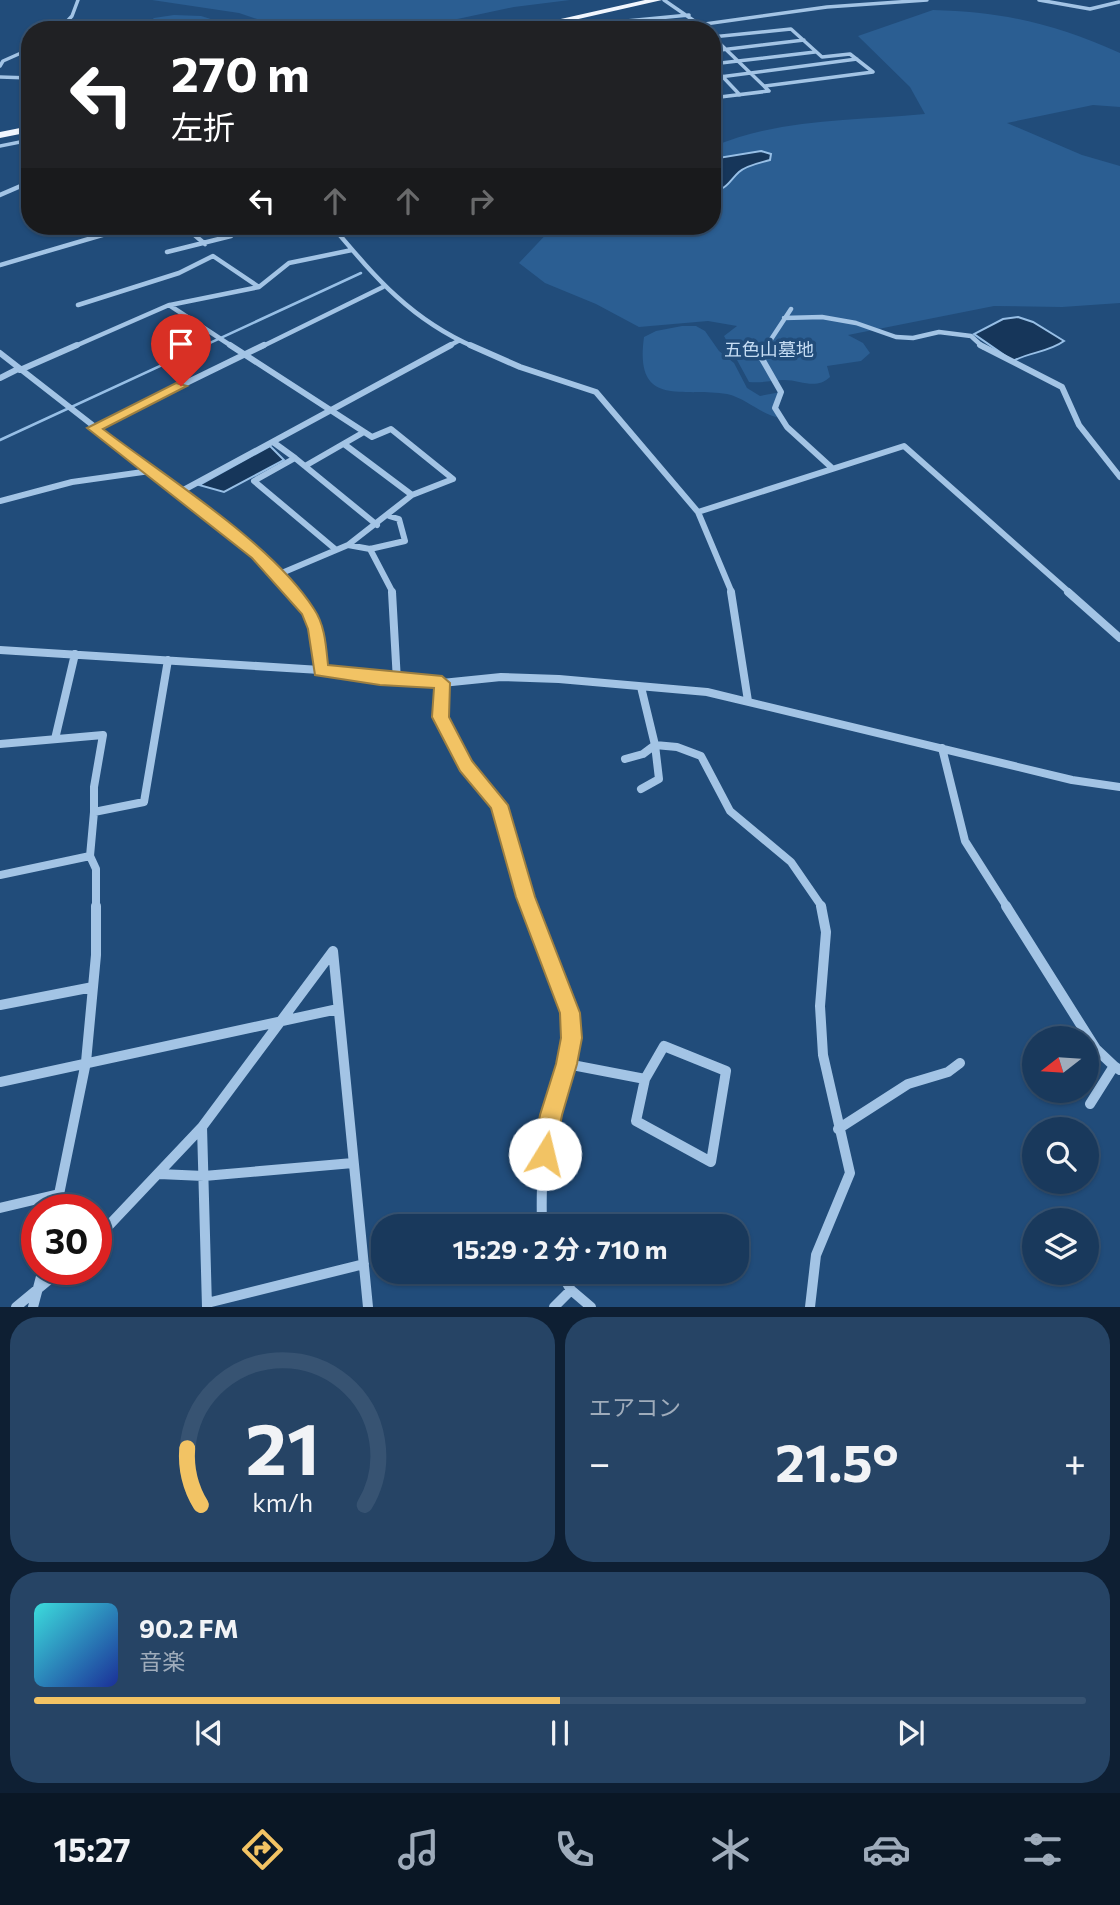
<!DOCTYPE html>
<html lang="ja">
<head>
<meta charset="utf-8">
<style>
  :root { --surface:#19395c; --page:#264465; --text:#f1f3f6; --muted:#9facbb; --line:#375372; --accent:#f2c364 }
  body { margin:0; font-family:Commissioner,"Noto Sans JP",sans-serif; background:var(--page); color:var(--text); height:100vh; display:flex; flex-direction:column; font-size:26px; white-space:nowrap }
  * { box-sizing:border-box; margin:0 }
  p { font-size:23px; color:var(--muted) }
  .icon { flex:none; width:38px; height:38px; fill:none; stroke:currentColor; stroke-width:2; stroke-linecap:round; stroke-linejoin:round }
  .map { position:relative; height:1307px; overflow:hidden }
  .details { display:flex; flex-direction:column; gap:10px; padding:10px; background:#0e1f33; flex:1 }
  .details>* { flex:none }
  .top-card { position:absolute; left:21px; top:21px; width:700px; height:214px; border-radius:28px; box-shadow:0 2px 5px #0004,0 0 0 2px var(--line); background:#202124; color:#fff; overflow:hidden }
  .needle { width:46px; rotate:253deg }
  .buttons { position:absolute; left:1022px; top:1026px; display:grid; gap:14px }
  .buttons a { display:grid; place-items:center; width:77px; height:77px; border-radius:50%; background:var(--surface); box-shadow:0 2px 5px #0004,0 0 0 2px var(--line); font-size:35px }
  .speed { position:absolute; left:21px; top:1194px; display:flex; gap:14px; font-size:35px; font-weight:700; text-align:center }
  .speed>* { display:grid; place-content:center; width:91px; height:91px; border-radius:50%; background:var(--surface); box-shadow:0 2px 5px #0004,0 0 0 2px var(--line); line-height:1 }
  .speed .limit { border:10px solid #d22; background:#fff; color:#111 }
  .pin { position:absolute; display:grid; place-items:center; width:60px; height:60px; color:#fff; margin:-72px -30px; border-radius:50% 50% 50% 0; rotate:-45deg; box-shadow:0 0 7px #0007 }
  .pin .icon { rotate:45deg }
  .me { position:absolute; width:77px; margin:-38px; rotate:9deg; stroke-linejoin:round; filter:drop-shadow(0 0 5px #0008) }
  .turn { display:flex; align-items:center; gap:24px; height:147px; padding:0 35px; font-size:32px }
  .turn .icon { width:91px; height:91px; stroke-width:2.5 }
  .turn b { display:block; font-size:49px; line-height:60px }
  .lanes { display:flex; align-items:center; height:66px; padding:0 35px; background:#0003; justify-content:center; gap:35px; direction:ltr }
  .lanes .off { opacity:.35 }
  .big { font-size:52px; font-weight:700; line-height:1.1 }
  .details .widget { flex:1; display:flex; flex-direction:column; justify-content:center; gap:10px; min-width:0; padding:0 24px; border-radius:28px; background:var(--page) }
  .details .dial { align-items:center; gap:0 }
  .dial svg { height:182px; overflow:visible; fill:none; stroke:var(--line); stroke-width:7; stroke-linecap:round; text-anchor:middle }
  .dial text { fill:var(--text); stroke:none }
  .song { display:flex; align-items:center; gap:21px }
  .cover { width:84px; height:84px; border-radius:10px; background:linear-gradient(135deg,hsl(180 70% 55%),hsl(230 70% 35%)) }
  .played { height:7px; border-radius:4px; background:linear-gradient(90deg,var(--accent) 50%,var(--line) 50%) }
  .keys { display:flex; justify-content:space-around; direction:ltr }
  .heat { display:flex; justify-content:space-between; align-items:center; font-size:38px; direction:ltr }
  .details .tiles { flex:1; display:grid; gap:10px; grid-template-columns:1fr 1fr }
  .widget:last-child { grid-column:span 2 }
  .trip { position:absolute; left:371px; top:1214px; width:378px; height:70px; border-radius:28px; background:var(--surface); box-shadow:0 2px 5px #0004,0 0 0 2px var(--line); font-weight:700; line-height:70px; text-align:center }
  .tabs { display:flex; height:112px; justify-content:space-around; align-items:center; background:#0a1725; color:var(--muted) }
  .tabs .icon { width:49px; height:49px }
  .tabs .selected { color:var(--accent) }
  .tabs b { font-size:32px; color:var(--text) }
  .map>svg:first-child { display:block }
  .green { fill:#2b5e92 }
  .water { fill:#16365a; stroke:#97bfe6; stroke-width:2 }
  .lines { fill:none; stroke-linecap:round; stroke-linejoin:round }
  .stream { stroke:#97bfe6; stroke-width:2.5 }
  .minor-far4 { stroke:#a3c4e5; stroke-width:3.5 }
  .minor-far3 { stroke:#a3c4e5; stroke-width:4.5 }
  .minor-far2 { stroke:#a3c4e5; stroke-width:6 }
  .minor-far1 { stroke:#a3c4e5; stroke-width:8 }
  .minor { stroke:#a3c4e5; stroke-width:10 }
  .trunk { fill:#f1f6fe; fill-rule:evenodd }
  .route { fill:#f2c364; stroke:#9d7f41; stroke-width:2 }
  .labels { text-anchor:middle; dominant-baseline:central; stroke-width:7; stroke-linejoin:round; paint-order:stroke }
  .far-park-label { font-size:18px; fill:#c6ddf4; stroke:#214c7a }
</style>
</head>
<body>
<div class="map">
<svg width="1120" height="1307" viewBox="0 0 1120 1307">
  <rect width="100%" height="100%" fill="#214c7a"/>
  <!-- green -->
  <path class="green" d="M152 0H570L514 7 406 30 284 28 239 13Z
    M933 10C1005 12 1055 24 1120 53V107L1093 105 1007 123 1082 155 1120 166V303L1062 307 994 306 848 335 863 343 870 353 861 361 827 366 830 377C815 391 800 379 782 380 771 381 760 383 749 382L724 336 737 326 708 321 639 327 596 304 545 283 519 263 554 226H712V147C779 118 853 121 925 114L910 87 858 36Z
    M174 15 201 16 214 20 217 30H138L154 18Z
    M682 326H696L705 331 719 351 734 363 747 388 760 396 781 392 775 408 781 418C761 415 746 398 727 394 682 387 634 409 644 337L656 331Z"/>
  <!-- water -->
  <path class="water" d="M761 151 771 154 770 160C760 163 747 165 739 172 729 181 727 190 712 191V159Z
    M1018 317 1033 322 1064 341C1049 352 1030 352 1013 361L974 334 1003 319Z
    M270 446 284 460 224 492 199 485Z"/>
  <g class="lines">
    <!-- stream -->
    <path class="stream" d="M0 440 361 273"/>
    <!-- minor-far4 -->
    <path class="minor-far4" d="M664 0 703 27
      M1039 0 1090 9 1119 2
      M59 30 72 16 78 0
      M532 30 689 15
      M662 30 827 7 927 0
      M712 36 769 91
      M712 37 791 29 822 57 850 54 873 72 765 86
      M712 51 804 40
      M712 64 815 52
      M0 66 3 61 30 49
      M722 76 740 95
      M0 77 30 78
      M712 78 857 59
      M712 98 769 91
      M0 146 30 140"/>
    <!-- minor-far3 -->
    <path class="minor-far3" d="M0 195 30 182
      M184 226 205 244
      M332 226C376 278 410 319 474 347
      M167 252 231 236
      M0 265 133 226
      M78 305 179 273 213 256 259 287
      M170 305 259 287 289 263 352 250
      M784 318 822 317 856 323 896 337 913 338 939 332 971 336 983 347
      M73 347 169 305 233 347
      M261 347 383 287
      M447 347 458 341
      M766 347 791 309"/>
    <!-- minor-far2 -->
    <path class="minor-far2" d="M230 345 372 437 391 429 453 479 412 495 348 545 277 575
      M470 345 520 367 596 392 698 512 732 593
      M767 345 761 357 781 392 775 408 787 427 832 468
      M980 345 1062 387 1079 425 1120 477
      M0 353 258 554 293 593
      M20 370 77 345
      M0 378 18 369
      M94 428 264 345
      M273 442 295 458
      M344 444 412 495
      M305 466 364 432
      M178 493 451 345
      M0 501 72 482 150 471
      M698 512 904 446 1070 593
      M348 545 370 549 405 541 399 519 389 516
      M335 549 254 481 295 458 377 525
      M370 549 393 593"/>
    <!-- minor-far1 -->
    <path class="minor-far1" d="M291 592C316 620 316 634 320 670
      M392 592 397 681
      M731 592 748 701
      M1068 592 1120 638
      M0 650 320 670 397 681 442 683 501 677 559 679 707 692 1072 780 1120 787
      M442 683 440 717 466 766 499 805 529 907
      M641 687 655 745 677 747 701 756 730 811 791 862 822 907
      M55 739 75 654
      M0 744 103 735 94 787V812
      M942 748 965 841 1007 907
      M625 759 643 754 655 745 659 779 641 789
      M0 875 90 856
      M96 907V869L90 856 94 812 144 802 168 660"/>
    <!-- minor -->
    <path class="minor" d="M529 906C539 933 567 990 570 1016 574 1052 559 1081 551 1115 542 1153 541 1189 542 1227
      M1006 906 1096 1049 1114 1066
      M0 1005 93 987
      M664 1046 726 1071 711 1162 636 1121 645 1079Z
      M567 1064 645 1079
      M0 1082 338 1009
      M1090 1104 1114 1066 1120 1070
      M202 1127 207 1307
      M838 1129 908 1084 948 1072 960 1063
      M159 1174 204 1176 353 1163
      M0 1208 59 1194
      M56 1209 86 1062 96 955V906
      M96 1239 202 1127 333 951 368 1307
      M560 1272 571 1290 591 1307
      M207 1303 364 1264
      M16 1307 62 1269
      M33 1307 43 1269
      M554 1307 571 1290
      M810 1307 816 1255 850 1173 823 1055 820 1006 826 932 821 906"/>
    <!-- trunk -->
    <path class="trunk" d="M645 0H662L530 30H512Z
      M30 126V132L0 138V132Z"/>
  </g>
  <!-- route -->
  <path class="route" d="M176 383 187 386 103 429C166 477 272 543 314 609 325 625 326 646 328 665L442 676 450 683 449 717 472 761 508 805 535 897 580 1013 582 1038 577 1064 562 1115 553 1162 545 1165 537 1162 533 1154 540 1115 556 1064 561 1038 560 1013 516 897 491 808 460 771 432 717 434 688 380 685 315 675 308 629 302 614 252 558 87 428Z"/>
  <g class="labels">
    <!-- far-park labels -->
    <g class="far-park-label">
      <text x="769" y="349">五色山墓地</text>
    </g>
  </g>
</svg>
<div class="buttons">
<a><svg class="needle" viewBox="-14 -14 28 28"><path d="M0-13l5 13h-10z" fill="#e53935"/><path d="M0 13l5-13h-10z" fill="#9facbb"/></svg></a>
<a><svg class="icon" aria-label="search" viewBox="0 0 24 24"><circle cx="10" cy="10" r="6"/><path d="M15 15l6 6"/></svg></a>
<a><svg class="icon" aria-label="layers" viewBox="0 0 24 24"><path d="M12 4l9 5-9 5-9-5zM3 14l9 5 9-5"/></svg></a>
</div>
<div class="speed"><div class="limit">30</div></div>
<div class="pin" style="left:181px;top:386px;background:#d93025"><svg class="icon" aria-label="arrive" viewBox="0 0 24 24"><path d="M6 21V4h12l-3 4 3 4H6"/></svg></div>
<svg class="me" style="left:545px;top:1154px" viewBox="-20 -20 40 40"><circle r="19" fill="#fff"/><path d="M0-13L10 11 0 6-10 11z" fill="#f2c364"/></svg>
<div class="trip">15:29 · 2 分 · 710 m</div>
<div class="top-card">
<div class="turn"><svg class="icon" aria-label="left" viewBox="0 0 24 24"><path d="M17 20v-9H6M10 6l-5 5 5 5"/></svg><div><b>270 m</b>左折</div></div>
<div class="lanes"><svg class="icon" aria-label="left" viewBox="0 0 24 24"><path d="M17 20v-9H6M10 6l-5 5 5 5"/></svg><svg class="icon off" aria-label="ahead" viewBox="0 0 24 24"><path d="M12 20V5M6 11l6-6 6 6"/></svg><svg class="icon off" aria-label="ahead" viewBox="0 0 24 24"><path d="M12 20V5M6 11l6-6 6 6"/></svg><svg class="icon off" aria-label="right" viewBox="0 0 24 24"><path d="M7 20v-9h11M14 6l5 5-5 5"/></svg></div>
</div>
</div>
<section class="details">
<div class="tiles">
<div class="widget dial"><svg viewBox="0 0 100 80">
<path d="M14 69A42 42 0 1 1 86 69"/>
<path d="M14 69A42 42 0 0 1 8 44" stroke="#f2c364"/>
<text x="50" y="56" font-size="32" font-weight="700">21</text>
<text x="50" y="72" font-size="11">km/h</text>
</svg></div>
<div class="widget"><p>エアコン</p>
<div class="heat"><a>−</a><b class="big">21.5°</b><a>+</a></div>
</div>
<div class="widget">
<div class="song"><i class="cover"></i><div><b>90.2 FM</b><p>音楽</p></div></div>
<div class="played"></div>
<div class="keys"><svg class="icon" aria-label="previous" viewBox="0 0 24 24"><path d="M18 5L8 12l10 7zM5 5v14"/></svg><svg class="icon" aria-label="pause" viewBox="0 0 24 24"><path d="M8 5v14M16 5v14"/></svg><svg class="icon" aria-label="next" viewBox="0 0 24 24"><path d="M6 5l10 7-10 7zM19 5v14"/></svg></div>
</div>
</div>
</section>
<nav class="tabs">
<b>15:27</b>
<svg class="icon selected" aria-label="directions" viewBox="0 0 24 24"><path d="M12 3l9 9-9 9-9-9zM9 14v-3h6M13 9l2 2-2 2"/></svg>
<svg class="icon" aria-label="music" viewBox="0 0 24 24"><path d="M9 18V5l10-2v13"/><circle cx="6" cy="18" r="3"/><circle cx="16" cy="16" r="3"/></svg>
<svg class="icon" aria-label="phone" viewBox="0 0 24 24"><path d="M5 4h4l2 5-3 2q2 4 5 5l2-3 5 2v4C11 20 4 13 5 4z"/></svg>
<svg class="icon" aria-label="climate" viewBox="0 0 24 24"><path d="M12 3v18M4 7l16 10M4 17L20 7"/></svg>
<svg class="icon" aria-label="car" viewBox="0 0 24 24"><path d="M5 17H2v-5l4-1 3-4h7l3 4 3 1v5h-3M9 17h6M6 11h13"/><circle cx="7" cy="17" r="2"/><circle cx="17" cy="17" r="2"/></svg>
<svg class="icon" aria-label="filters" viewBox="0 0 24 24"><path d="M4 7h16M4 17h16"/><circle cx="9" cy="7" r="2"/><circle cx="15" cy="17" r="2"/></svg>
</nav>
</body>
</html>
